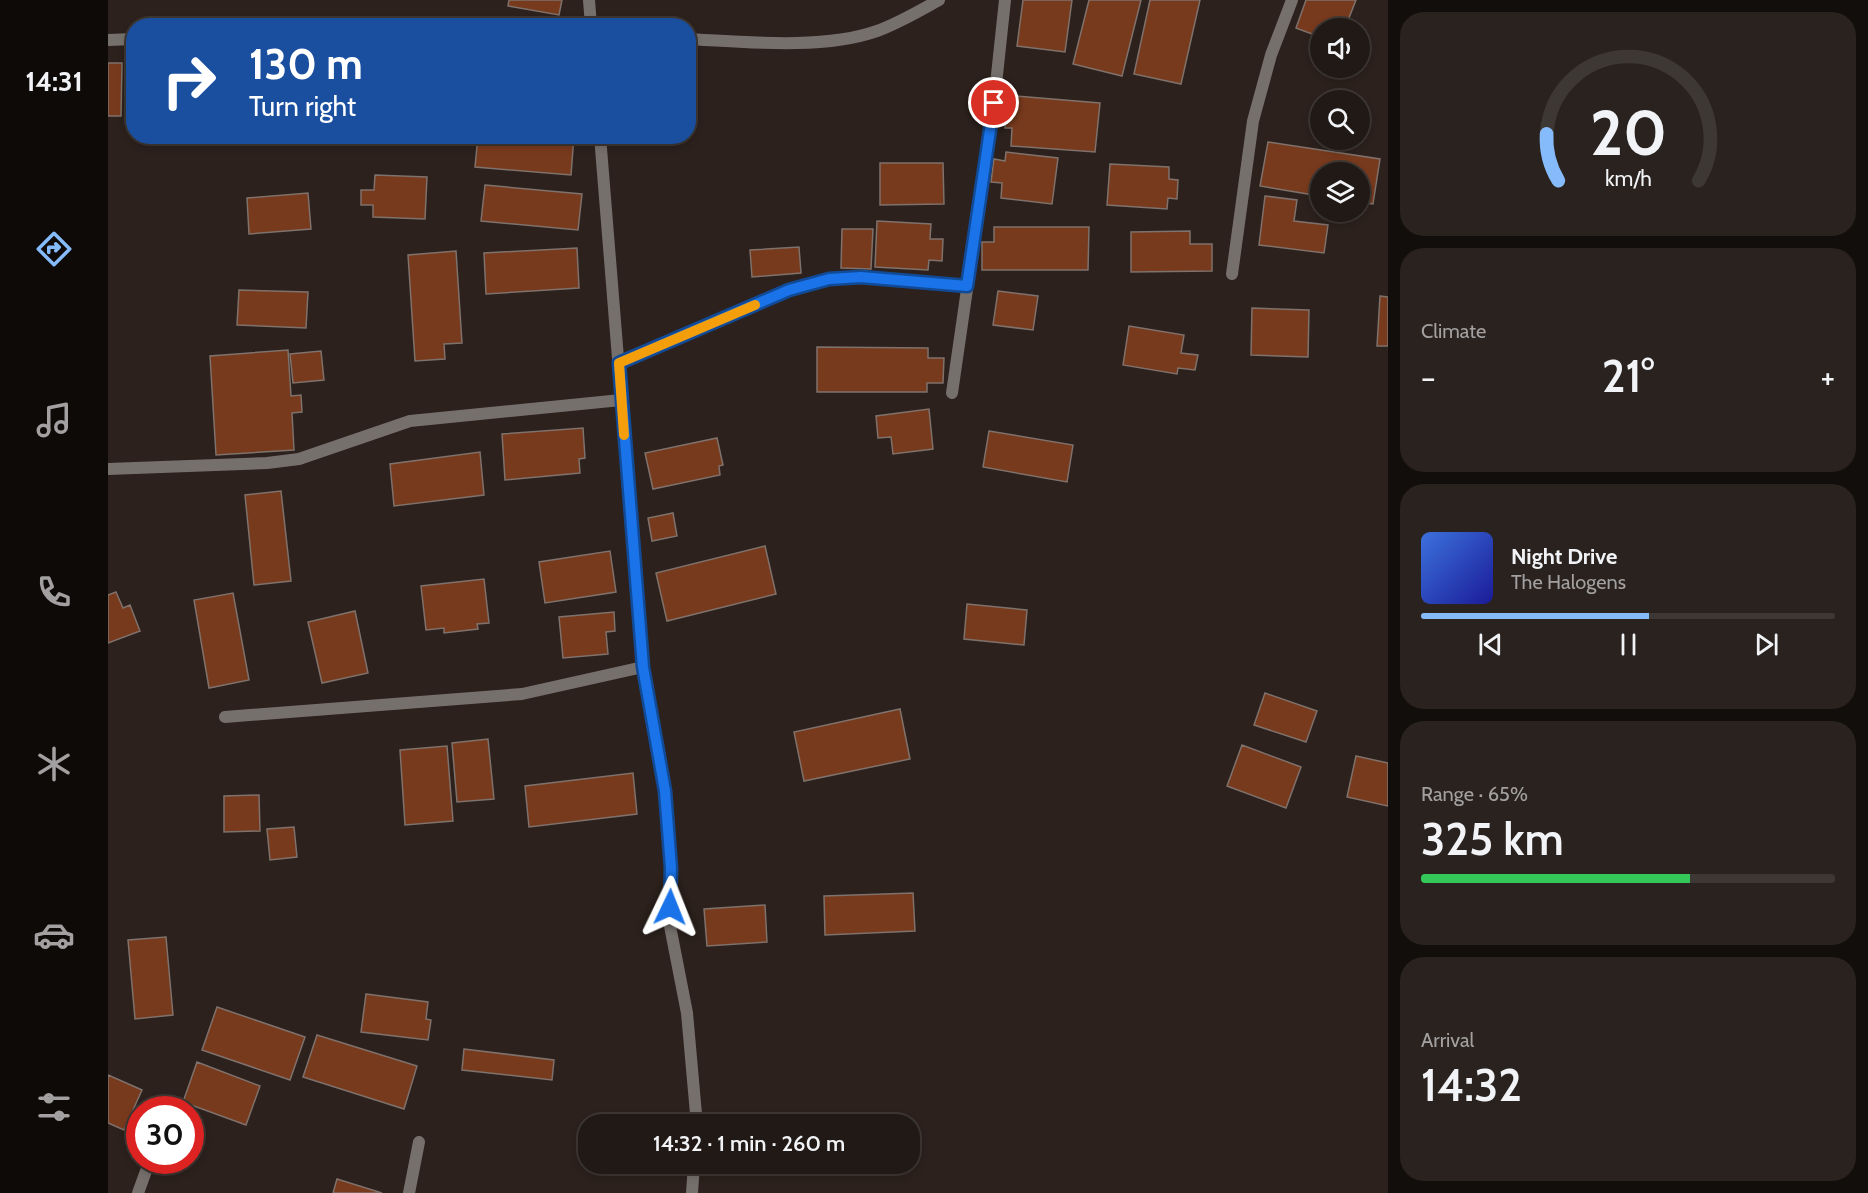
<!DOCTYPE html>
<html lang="en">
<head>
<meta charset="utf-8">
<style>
  :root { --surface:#211915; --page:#29221e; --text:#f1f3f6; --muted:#a2a0a0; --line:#3e3834; --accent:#85bbfb }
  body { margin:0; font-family:Cabin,sans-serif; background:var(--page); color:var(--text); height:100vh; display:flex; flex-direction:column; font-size:22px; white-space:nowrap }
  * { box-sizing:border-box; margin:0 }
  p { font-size:20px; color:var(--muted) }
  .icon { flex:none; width:33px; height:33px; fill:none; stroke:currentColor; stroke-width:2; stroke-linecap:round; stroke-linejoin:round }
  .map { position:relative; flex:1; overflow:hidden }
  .panel { display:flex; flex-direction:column; gap:12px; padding:12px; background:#120e0c; width:480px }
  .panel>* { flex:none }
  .guide { position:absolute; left:18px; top:18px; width:570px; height:126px; border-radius:24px; box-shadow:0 3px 9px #0003,0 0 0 2px var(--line); background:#1a4fa0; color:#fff; overflow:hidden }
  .fabs { position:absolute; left:1202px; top:18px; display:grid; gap:12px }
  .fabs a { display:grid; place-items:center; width:60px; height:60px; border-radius:50%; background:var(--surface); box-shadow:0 3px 9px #0003,0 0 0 2px var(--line); font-size:30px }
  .speed { position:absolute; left:18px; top:1096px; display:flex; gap:12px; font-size:30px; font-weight:700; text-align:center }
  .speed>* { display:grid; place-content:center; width:78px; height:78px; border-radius:50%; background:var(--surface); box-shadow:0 3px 9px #0003,0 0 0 2px var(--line); line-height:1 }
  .speed .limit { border:9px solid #d22; background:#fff; color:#111 }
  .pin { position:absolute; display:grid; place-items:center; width:51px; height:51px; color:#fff; margin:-26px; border:3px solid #fff; border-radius:50%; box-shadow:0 2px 6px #0007 }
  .me { position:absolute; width:66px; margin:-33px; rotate:2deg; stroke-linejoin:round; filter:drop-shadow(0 0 4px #0008) }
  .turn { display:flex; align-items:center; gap:21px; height:126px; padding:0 24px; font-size:27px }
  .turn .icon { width:78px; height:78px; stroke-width:2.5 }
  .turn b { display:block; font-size:42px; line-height:51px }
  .big { font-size:45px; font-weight:600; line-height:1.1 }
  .panel .tile { flex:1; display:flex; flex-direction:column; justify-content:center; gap:9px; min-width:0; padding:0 21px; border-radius:24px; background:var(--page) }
  .panel .dial { align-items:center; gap:0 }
  .dial svg { height:156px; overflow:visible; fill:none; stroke:var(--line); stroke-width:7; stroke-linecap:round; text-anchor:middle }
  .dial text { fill:var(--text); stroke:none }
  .song { display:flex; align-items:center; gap:18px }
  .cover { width:72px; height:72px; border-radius:9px; background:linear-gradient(135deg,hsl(220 70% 55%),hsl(240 70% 35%)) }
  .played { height:6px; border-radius:3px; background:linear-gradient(90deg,var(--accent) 55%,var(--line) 55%) }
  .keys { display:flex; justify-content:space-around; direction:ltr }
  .heat { display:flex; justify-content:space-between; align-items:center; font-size:33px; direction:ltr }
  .charge { height:9px; border-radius:4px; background:linear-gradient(90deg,#34c759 65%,var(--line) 0) }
  .trip { position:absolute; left:470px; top:1114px; width:342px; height:60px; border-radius:24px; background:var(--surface); box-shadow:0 3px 9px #0003,0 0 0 2px var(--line); font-weight:600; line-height:60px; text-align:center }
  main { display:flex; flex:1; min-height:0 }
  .tab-bar { display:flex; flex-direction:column; width:108px; justify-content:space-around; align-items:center; background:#0d0a08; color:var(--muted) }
  .tab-bar .icon { width:42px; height:42px }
  .tab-bar .selected { color:var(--accent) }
  .tab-bar b { font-size:27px; color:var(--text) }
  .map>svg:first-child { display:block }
  .building { fill:#783a1d; stroke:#7f716b; stroke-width:1.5 }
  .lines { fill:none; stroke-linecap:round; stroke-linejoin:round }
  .minor { stroke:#76706d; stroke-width:12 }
  .route-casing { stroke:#114b97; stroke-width:15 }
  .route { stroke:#1a73e8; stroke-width:10 }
  .slow { stroke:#f59e0b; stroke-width:10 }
</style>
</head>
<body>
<main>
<nav class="tab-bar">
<b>14:31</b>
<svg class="icon selected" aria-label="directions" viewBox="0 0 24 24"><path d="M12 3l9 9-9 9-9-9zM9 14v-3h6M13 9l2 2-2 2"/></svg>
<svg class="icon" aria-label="music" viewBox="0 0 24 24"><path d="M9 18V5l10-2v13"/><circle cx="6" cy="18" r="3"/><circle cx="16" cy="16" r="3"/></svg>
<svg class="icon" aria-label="phone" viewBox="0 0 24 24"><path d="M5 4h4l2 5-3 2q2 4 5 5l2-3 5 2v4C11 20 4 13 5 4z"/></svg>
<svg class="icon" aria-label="climate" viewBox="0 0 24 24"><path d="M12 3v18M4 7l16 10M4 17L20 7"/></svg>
<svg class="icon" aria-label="car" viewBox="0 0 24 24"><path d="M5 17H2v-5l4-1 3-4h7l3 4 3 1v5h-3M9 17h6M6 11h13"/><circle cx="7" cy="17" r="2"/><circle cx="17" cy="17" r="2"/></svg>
<svg class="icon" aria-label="filters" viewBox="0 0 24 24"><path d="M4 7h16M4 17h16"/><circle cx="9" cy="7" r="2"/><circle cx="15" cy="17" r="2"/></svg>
</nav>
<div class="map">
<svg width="1280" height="1193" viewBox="0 0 1280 1193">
  <rect width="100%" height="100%" fill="#2c211c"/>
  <!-- building -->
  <path class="building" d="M401 0H454L451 15 400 6Z
    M915 0H964L957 52 909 46Z
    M981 0H1033L1014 76 965 64Z
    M1042 0H1092L1073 84 1026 74Z
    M1198 0H1248L1237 28H1212V37L1188 28Z
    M0 63H14L13 116H0Z
    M907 96 992 103 987 152 903 146 904 128H897L899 108H906Z
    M370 136H466L463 175 367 167Z
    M1160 142 1272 159 1265 204 1251 202V172H1212V196L1152 186Z
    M898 152 950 158 944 204 893 198 894 183 883 182 886 159 897 161Z
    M772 163H835L836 204 772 205Z
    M1002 164 1061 167V179L1070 180 1069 199 1060 198 1059 209 999 205Z
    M267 175 319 177 317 219 265 217V205H253V190H266Z
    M377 185 474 194 470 230 373 221Z
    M200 193 203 229 141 234 139 198Z
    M1157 196 1189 200 1186 221 1220 225 1216 253 1151 245Z
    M769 221 823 224 822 239H835L834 261 821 260 820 270 767 267Z
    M886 227H981L980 270H874V242H886Z
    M734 229H765L763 269 733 268Z
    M1082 231V244H1104V271L1023 272V232Z
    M691 247 693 273 644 277 642 250Z
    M469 248 471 288 378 294 376 253Z
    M348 251 354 343 336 344 337 359 307 361 300 255Z
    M131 290 200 292 198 328 129 325Z
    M890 291 930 296 925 330 885 325Z
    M1272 296 1280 297V346H1269Z
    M1144 308 1201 310 1200 357 1143 355Z
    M1021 326 1076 335 1073 353 1090 355 1087 370 1070 368 1069 374 1015 365Z
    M709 347 820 348V358H836L835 383H819V392H709Z
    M180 350 183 396 193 395 194 412 184 413 186 450 108 455 102 356Z
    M213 351 216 380 185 383 182 354Z
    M821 409 825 449 785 454 783 437 770 438 768 416Z
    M475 428 477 458 471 459 472 473 397 480 394 434Z
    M881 431 965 445 959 482 875 467Z
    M609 438 615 465 611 466 612 475 545 489 537 453Z
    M372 452 376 495 286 506 282 464Z
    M173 491 183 581 146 585 137 495Z
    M565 513 569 536 544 541 540 518Z
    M657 546 668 594 559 621 548 573Z
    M502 551 508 592 437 603 431 562Z
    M376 579 381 623 369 624 370 629 336 633V628L318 630 313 586Z
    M8 592 15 608 22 605 32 631 0 643V595Z
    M125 593 141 680 101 688 86 600Z
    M859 604 919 610 916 645 856 639Z
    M247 611 260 673 214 683 200 622Z
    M506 612 507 631 498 632 500 654 455 658 451 617Z
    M1157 693 1209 711 1198 742 1146 725Z
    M792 709 802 759 696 781 686 732Z
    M380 739 386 799 349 802 344 743Z
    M1134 745 1193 767 1178 808 1119 786Z
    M339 746 345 821 297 825 292 750Z
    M1248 756 1280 763V806L1239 797Z
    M525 773 529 814 421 827 417 786Z
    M151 795 152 831 116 832V796Z
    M186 827 189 857 162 860 159 829Z
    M805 893 807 931 717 935 716 896Z
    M657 905 659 942 599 946 596 909Z
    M58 937 65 1015 27 1019 20 940Z
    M258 994 320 1002 318 1019 323 1020 320 1040 253 1032Z
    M109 1007 197 1037 182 1080 94 1050Z
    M209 1035 309 1066 296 1109 195 1077Z
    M356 1049 446 1060 444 1080 354 1070Z
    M89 1062 152 1086 138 1125 75 1102Z
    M0 1075 34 1090 16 1130 0 1123Z
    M229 1179 274 1193H225Z"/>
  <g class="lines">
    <!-- minor -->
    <path class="minor" d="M481 0 483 26
      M580 39C637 42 715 50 769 31 791 23 811 11 831 0
      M0 40 26 39
      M492 136 535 667 557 791 563 868 562 926 579 1013 589 1125
      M1124 274 1145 121 1163 55 1184 0
      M511 363 681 290 721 279 753 277 859 286
      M844 393 886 103 897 0
      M0 469 159 463 191 459 302 421 513 400
      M117 717 414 694 535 667
      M30 1193 38 1171
      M301 1193 311 1142
      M584 1193 586 1164"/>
  </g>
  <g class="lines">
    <!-- route casing -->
    <g class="route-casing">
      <path id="route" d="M562 907 563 868 557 791 535 667 511 363 681 290 721 279 753 277 859 286 886 103"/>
    </g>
    <!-- route -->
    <use href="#route" class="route"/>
    <!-- slow -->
    <path class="slow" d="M516 435 511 363 647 305"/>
  </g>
</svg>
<div class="fabs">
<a><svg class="icon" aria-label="sound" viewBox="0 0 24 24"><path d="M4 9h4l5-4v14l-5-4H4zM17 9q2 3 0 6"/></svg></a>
<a><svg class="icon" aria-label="search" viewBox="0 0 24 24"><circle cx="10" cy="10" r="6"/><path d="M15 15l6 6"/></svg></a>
<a><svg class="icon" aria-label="layers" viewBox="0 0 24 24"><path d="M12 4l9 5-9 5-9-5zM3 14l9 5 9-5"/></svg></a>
</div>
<div class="speed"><div class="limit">30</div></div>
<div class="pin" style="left:886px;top:103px;background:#d93025"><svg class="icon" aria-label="arrive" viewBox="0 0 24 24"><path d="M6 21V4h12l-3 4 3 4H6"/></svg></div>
<svg class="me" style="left:562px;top:907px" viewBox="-20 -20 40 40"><path d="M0-17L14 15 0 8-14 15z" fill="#1a73e8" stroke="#fff" stroke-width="4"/></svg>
<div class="trip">14:32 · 1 min · 260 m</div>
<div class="guide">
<div class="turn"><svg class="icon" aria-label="right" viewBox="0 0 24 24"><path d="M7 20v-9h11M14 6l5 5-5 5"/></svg><div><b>130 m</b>Turn right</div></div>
</div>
</div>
<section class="panel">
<div class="tile dial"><svg viewBox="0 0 100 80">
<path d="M14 69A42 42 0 1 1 86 69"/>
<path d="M14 69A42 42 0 0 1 8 45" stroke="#85bbfb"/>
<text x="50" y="56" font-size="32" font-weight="700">20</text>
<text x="50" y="72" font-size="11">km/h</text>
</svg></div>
<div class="tile"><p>Climate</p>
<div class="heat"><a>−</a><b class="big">21°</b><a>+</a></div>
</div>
<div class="tile">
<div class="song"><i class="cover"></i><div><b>Night Drive</b><p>The Halogens</p></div></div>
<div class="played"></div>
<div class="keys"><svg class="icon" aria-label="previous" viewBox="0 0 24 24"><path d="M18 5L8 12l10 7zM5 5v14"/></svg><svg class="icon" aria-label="pause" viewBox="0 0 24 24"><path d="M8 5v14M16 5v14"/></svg><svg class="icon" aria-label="next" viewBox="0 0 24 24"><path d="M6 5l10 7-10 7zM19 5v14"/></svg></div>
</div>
<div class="tile"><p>Range · 65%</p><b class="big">325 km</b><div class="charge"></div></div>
<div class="tile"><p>Arrival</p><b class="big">14:32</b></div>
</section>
</main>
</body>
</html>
